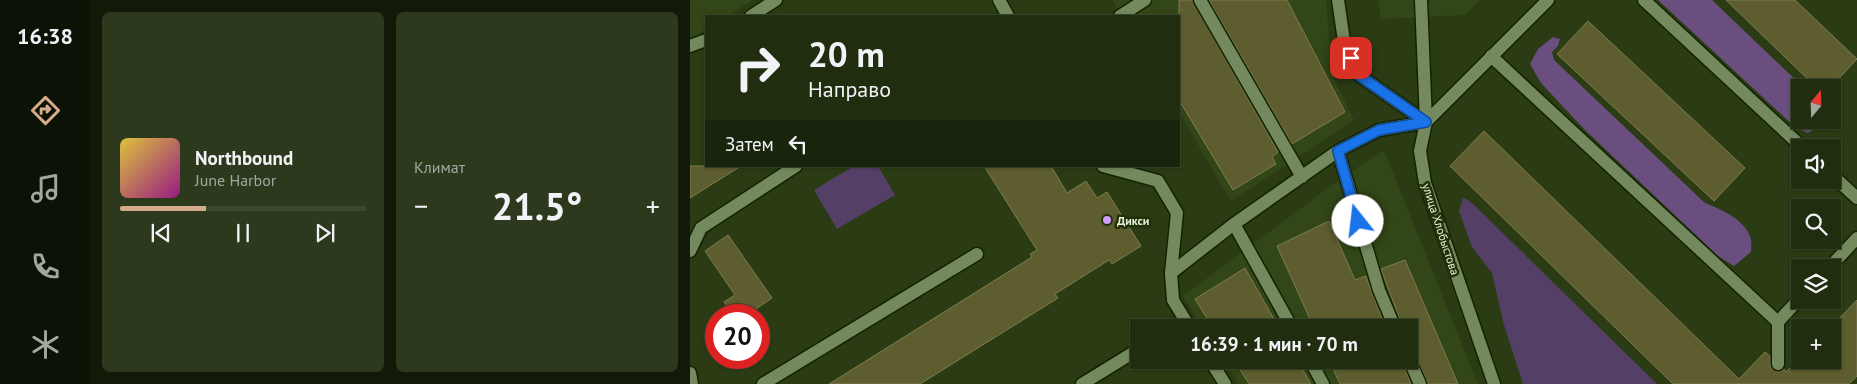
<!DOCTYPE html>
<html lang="ru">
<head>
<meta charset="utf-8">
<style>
  :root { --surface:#202d0f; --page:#2d391d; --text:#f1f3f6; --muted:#a2a89e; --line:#3d492f; --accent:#d6ab8b }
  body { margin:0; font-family:"PT Sans",sans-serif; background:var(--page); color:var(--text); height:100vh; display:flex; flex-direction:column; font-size:19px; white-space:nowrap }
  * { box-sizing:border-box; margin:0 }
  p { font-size:16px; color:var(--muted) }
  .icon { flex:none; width:28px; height:28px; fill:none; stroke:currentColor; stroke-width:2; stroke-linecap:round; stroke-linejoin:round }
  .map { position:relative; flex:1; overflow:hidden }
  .sheet { display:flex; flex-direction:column; gap:12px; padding:12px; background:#121908; width:600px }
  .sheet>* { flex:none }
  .banner { position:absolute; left:15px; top:15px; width:475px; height:152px; border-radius:0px; box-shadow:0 1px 4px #0004,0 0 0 1px var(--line); background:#202d0f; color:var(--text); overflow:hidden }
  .needle { width:32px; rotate:19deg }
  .controls { position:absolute; left:1101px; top:79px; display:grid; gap:10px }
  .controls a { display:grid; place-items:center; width:50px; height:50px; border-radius:0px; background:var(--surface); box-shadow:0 1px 4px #0004,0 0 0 1px var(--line); font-size:25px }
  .speed { position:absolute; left:15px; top:304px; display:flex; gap:10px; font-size:25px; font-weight:700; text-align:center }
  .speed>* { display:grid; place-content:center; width:65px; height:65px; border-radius:50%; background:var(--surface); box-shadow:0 1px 4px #0004,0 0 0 1px var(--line); line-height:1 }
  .speed .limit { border:8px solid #d22; background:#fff; color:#111 }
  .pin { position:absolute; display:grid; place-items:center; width:42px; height:42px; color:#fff; margin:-21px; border-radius:10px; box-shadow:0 2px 8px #0006 }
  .me { position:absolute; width:55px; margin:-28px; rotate:344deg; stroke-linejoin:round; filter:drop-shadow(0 0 4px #0008) }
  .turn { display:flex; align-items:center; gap:18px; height:105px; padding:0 20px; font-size:22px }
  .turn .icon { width:65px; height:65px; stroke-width:2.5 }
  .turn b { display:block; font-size:35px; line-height:42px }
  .then { display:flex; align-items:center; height:48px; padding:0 20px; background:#0003; gap:10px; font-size:19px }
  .big { font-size:38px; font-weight:700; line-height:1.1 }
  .sheet .widget { flex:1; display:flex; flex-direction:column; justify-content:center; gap:8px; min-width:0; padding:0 18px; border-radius:8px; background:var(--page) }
  .song { display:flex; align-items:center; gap:15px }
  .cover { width:60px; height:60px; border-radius:8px; background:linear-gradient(135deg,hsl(50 70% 55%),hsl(310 70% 35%)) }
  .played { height:5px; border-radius:2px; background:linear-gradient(90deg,var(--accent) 35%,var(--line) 35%) }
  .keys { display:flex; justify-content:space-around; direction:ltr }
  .heat { display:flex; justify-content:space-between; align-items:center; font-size:28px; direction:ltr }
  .sheet .tiles { flex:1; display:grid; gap:12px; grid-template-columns:repeat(2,1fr) }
  .trip { position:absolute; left:440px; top:319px; width:288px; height:50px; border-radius:0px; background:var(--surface); box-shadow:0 1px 4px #0004,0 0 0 1px var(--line); font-weight:700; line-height:50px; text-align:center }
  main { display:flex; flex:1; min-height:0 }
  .tabs { display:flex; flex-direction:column; width:90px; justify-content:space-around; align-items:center; background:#0d1206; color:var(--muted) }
  .tabs .icon { width:35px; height:35px }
  .tabs .selected { color:var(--accent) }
  .tabs b { font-size:22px; color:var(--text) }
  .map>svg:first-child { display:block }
  .built { fill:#324617 }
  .green { fill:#543f66 }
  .forest { fill:#694e7f }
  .building { fill:#5d5d2f; stroke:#7d7d4f }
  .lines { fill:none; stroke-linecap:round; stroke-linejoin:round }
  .service-casing { stroke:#132300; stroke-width:15 }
  .minor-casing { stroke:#132300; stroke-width:15 }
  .service { stroke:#75895f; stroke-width:12 }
  .minor { stroke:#75895f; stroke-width:12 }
  .route-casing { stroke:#114b97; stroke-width:12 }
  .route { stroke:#1a73e8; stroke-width:9 }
  .poi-dot { fill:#d29cfd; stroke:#213209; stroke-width:2 }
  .labels { text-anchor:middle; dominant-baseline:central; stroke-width:5; stroke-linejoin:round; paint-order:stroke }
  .poi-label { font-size:12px; font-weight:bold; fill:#e4f0d9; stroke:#213209; text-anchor:start }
  .street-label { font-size:12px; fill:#e4f0d9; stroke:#213209 }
</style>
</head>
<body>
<main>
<nav class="tabs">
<b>16:38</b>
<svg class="icon selected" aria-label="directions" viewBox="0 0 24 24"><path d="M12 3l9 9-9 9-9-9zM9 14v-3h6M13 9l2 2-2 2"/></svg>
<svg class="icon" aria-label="music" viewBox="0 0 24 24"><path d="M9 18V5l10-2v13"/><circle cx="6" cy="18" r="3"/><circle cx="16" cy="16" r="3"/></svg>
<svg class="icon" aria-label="phone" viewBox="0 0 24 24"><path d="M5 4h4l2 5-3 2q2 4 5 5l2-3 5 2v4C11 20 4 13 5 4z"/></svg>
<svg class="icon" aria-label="climate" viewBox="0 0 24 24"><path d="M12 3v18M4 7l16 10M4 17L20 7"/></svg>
</nav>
<section class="sheet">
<div class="tiles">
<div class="widget">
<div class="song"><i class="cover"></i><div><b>Northbound</b><p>June Harbor</p></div></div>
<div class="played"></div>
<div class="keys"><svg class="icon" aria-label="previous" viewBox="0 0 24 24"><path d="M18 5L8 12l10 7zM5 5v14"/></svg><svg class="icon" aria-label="pause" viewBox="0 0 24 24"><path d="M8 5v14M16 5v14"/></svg><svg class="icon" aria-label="next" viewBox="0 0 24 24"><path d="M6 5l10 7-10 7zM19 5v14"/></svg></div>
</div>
<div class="widget"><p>Климат</p>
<div class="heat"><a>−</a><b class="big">21.5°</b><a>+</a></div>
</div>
</div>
</section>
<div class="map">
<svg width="1167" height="384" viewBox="0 0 1167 384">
  <rect width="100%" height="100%" fill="#2b3c14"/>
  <!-- built -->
  <path class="built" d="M0 0H63L37 16H16V30L0 40Z
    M422 0H636L642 75 664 120 541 201 489 112V16H432Z
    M688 0H790L775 15 691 19Z
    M694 150 788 384H549L534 360H719V328L513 327 493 296 657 174Z"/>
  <!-- green -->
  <path class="green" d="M164 166H188L205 195 147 229 124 190Z
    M773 197 783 204 967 384H833L814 325 802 273 782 247 769 211Z"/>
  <!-- forest -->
  <path class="forest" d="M968 0H1022L1113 87 1110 88V120H1132V124L1118 133 1106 128Z
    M863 37 870 39 868 46 862 52 864 60 1015 203C1032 210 1052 218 1060 236 1062 240 1061 247 1061 252L1044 266 1028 256 894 129 851 83 840 64 848 49Z"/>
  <!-- building -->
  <path class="building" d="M489 0H502L588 152 582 157 586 164 543 190 489 100Z
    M519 0H597L655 112 602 144Z
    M1036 0H1105L1167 59 1140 88H1127Z
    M898 21 1055 168 1024 201 867 54Z
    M794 131 1049 379 1075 352 1080 356 1081 368 1088 372 1094 369 1096 372 1110 358V360H1142V328H1140L1167 300V376L1159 384H983L760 166Z
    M0 166H51L0 198Z
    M294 166H361L377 193 396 181 407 198 417 192 451 246 422 264 419 260 365 294 368 298 230 384H139L342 257 340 254 347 250Z
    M639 221 665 280 676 276 682 293 696 328H624L587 246Z
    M38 235 82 298 57 315H43L34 302 45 295 15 251Z
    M715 260 768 384H738L726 356 723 352 719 351V328H713L691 269Z
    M555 268 589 328H523L505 299Z
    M544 360H607L621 384H559Z
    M639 360H711L721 384H650Z"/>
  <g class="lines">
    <!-- service casing -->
    <g class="service-casing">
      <path id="service" d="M510 0 612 177
        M954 0 1113 148
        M61 16 86 0
        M430 16 455 0
        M0 46 16 40
        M801 56 1088 322 1110 298
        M648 151 689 290 705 328
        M1142 175 1167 198
        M544 224 602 328
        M0 251 11 228 106 166
        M1139 268 1167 238
        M481 273 544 224 648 151 689 130 736 122 731 0
        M1088 322V364
        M484 328 495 321
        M719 359 730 384
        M620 360 633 384
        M0 373 2 384
        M73 384 287 254
        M392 384 449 349"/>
    </g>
    <!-- minor casing -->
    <g class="minor-casing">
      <path id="minor" d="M309 0 318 16
        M648 0 654 41 670 76 736 122
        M413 166 468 181 487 213 481 273 483 300 500 328
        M520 360 535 384
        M804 384 735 183 730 151 736 122 858 0"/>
    </g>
    <!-- service -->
    <use href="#service" class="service"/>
    <!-- minor -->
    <use href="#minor" class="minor"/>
  </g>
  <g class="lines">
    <!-- route casing -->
    <g class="route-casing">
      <path id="route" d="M661 58 670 76 736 122 689 130 648 151 668 221"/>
    </g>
    <!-- route -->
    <use href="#route" class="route"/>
  </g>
  <!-- markers -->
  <circle class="poi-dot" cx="417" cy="220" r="5"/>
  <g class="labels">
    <!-- poi labels -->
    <g class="poi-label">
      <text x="427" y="220">Дикси</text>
    </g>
    <!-- street labels -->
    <g class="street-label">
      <text transform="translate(751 229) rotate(72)">улица Хлобыстова</text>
    </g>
  </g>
</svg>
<div class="controls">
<a><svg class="needle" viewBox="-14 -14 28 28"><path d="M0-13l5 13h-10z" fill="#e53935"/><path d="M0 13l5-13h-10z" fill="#a2a89e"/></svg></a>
<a><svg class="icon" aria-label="sound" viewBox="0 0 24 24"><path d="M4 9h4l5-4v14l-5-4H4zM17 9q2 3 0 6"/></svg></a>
<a><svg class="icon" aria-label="search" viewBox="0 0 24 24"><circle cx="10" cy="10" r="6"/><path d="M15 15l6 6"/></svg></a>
<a><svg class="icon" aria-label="layers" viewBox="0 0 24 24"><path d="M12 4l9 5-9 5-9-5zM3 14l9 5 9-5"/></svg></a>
<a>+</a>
</div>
<div class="speed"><div class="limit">20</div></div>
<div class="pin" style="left:661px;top:58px;background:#d93025"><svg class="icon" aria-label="arrive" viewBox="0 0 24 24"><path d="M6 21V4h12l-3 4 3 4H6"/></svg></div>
<svg class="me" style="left:668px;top:221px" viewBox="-20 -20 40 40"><circle r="19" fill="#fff"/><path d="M0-13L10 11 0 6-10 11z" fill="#1a73e8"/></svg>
<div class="trip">16:39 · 1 мин · 70 m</div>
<div class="banner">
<div class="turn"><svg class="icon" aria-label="right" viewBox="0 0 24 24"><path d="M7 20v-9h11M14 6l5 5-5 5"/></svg><div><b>20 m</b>Направо</div></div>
<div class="then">Затем<svg class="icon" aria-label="left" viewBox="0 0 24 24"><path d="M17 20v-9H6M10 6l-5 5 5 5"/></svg></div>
</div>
</div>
</main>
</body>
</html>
